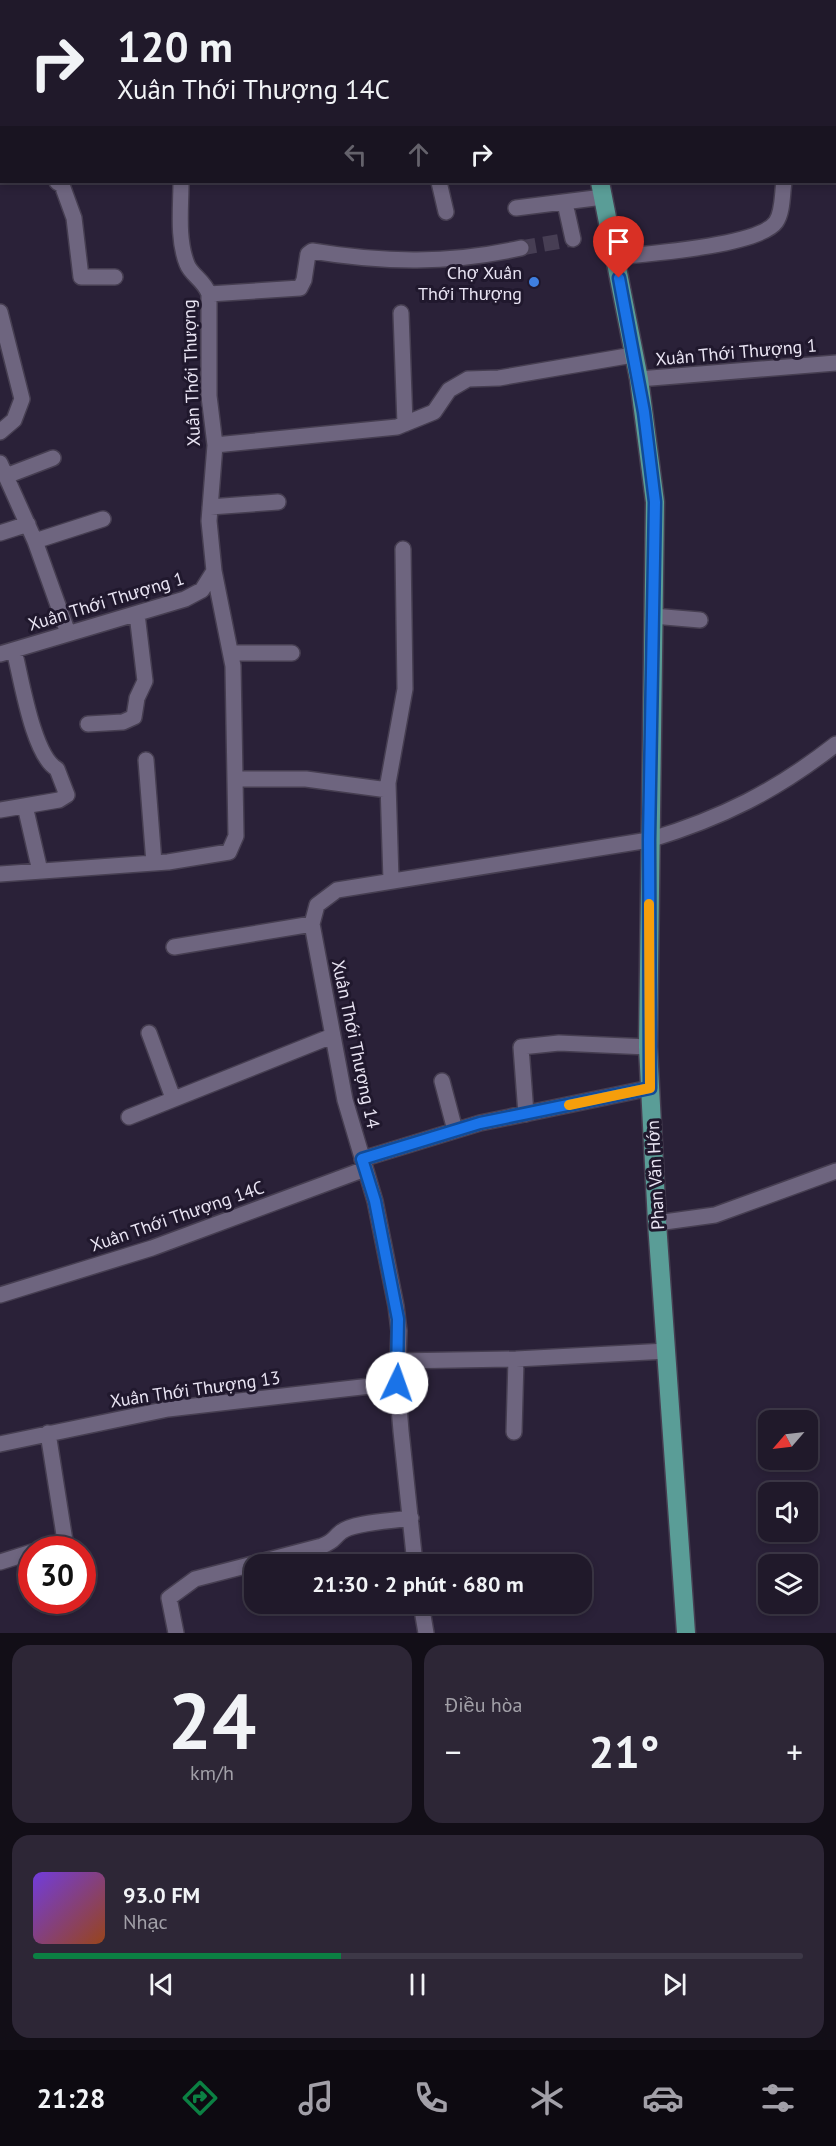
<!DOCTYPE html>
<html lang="vi">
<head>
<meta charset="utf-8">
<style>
  :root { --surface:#20192a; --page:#2d2636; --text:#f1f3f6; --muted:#a2a0a8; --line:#3d3847; --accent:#0b8043 }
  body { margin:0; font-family:"PT Sans",sans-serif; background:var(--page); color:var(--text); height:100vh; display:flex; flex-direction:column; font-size:22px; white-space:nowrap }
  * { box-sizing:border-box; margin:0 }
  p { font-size:20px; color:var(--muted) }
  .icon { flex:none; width:33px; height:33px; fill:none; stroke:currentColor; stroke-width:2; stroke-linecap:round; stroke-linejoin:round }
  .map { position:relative; height:1633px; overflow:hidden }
  .panel { display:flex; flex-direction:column; gap:12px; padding:12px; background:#120e17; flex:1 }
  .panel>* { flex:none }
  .guide { position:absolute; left:0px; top:0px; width:837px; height:183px; box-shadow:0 3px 9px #0003,0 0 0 2px var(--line); background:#20192a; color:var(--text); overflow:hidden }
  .needle { width:39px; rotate:242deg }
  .buttons { position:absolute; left:758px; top:1410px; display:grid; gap:12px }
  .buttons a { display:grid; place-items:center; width:60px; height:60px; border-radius:12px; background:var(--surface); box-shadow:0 3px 9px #0003,0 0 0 2px var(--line); font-size:30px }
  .speed { position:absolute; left:18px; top:1536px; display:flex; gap:12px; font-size:30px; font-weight:700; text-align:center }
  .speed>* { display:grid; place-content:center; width:78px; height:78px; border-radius:50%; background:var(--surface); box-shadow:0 3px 9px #0003,0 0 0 2px var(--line); line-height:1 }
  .speed .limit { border:9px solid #d22; background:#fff; color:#111 }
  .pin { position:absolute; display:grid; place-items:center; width:51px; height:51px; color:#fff; margin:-62px -26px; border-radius:50% 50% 50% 0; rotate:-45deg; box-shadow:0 0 6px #0007 }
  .pin .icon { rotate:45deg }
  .me { position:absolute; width:66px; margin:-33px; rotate:3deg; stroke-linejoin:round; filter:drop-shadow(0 0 4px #0008) }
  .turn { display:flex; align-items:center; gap:21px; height:126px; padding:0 18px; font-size:27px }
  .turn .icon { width:78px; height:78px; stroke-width:2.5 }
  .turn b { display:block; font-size:42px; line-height:51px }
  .lanes { display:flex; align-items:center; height:57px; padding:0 18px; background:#0003; justify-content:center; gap:30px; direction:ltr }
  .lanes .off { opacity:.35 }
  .big { font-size:45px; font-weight:700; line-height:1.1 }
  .panel .tile { flex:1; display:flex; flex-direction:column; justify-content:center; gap:9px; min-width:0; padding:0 21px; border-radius:18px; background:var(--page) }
  .panel .dial { align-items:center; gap:0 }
  .dial b { font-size:78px; line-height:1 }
  .song { display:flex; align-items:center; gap:18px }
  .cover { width:72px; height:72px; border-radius:9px; background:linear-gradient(135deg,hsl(260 70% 55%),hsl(20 70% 35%)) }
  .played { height:6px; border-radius:3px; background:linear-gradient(90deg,var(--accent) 40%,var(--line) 40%) }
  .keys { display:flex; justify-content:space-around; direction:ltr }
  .heat { display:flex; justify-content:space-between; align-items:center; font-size:33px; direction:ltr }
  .panel .tiles { flex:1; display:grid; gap:12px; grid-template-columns:1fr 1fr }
  .tile:last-child { grid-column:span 2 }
  .trip { position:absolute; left:244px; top:1554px; width:348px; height:60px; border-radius:18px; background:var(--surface); box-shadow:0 3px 9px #0003,0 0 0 2px var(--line); font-weight:700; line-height:60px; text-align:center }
  .tab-bar { display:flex; height:96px; justify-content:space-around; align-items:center; background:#0d0a11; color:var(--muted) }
  .tab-bar .icon { width:42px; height:42px }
  .tab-bar .on { color:var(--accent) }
  .tab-bar b { font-size:27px; color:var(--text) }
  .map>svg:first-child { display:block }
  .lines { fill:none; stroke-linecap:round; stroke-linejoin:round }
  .minor-tunnel { stroke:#473e54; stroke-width:15; stroke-dasharray:15 8; stroke-linecap:butt }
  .minor-casing { stroke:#463e51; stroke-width:18 }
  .major-casing { stroke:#463e51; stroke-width:21 }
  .minor { stroke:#6e657f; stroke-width:15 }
  .major { stroke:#5a9d97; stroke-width:18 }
  .route-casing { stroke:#114b97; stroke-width:15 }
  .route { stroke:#1a73e8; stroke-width:10 }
  .slow { stroke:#f59e0b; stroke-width:10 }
  .shop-dot { fill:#3f7fe0; stroke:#20182d; stroke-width:2 }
  .labels { text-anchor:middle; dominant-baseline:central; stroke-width:6; stroke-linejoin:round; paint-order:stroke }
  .poi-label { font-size:18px; fill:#e9e4f3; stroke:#20182d; text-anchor:end }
  .street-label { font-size:18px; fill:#e9e4f3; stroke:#20182d }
</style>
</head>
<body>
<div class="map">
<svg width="836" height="1633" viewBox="0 0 836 1633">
  <rect width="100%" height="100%" fill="#2a2138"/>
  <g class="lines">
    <!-- minor-tunnel -->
    <path class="minor-tunnel" d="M521 248 573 239"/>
    <!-- minor casing -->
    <g class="minor-casing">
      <path id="minor" d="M10 0V2
        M178 0V2
        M318 0V2
        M375 0V2
        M0 138 2 137
        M57 182 62 185 74 218 81 277H115
        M439 182 446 212
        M565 203 573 239
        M516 208 603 197
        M615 257C646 254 759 246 776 222 783 212 782 194 784 182
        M209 294 300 288 304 280 308 254 312 251C385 263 449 264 521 248
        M0 312 22 399 14 420 0 432
        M401 313 405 424
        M639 379 836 363
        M215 445 397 427 434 412 449 390 468 379 499 378 633 355
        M0 463 35 541 68 633
        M6 476 53 458
        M210 507 278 502
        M0 533 28 524
        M35 541 103 519
        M653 616 700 620
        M231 653H292
        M0 654 185 599 202 590 214 571
        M88 724 123 722 134 717 137 698 145 681 137 614
        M146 760 154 863
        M235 779H306L388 790
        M25 806 40 871
        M0 810 59 800 67 795 57 769C33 756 21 677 14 650
        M0 874 168 862 229 852 236 836 233 666 214 571 209 521 215 445 209 396V294C204 280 191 275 187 264 177 239 181 207 181 182
        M391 880 388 783 405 689 403 549
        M174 947 312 924
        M149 1033 173 1098
        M442 1081 455 1130
        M526 1114 521 1047 559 1043 648 1047
        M129 1117 332 1036
        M362 1159 480 1123 650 1088
        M657 1223 715 1215 836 1171
        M0 1295 152 1248 365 1169
        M398 1361 516 1359 667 1351
        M514 1432 516 1359
        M0 1444 168 1409 397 1383
        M39 1550 65 1541 48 1433
        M0 1562 32 1552
        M415 1564 401 1431 397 1383 399 1331 396 1306 375 1201 345 1100 312 924 317 905 337 890 649 840C722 818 776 791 836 744
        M421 1604 426 1633
        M176 1633 169 1598 195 1579 322 1546C336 1540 332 1539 341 1532 353 1522 394 1521 411 1518"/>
    </g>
    <!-- major casing -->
    <g class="major-casing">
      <path id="major" d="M566 0V2
        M600 182 639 379 655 502 648 1047 657 1223 686 1633"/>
    </g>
    <!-- minor -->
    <use href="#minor" class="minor"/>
    <!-- major -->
    <use href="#major" class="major"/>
  </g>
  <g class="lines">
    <!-- route casing -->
    <g class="route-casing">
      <path id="route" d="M397 1383 398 1319 375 1201 362 1159 480 1123 650 1088 649 840 655 502 644 412 619 278"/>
    </g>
    <!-- route -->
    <use href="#route" class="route"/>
    <!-- slow -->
    <path class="slow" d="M569 1105 650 1088 649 904"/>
  </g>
  <!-- markers -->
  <circle class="shop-dot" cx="534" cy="282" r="6"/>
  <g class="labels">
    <!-- poi labels -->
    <g class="poi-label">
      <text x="522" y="272">Chợ Xuân<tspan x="522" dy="21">Thới Thượng</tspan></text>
    </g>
    <!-- street labels -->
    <g class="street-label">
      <text transform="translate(736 352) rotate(-5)">Xuân Thới Thượng 1</text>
      <text transform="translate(191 373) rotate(-92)">Xuân Thới Thượng</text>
      <text transform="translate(106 601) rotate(-17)">Xuân Thới Thượng 1</text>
      <text transform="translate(356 1044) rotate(78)">Xuân Thới Thượng 14</text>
      <text transform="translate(655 1175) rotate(-93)">Phan Văn Hớn</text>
      <text transform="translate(177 1216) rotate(-19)">Xuân Thới Thượng 14C</text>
      <text transform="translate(195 1389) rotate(-8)">Xuân Thới Thượng 13</text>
    </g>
  </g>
</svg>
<div class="buttons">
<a><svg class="needle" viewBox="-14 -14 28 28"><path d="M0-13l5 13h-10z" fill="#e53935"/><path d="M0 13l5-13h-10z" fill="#a2a0a8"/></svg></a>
<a><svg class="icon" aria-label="sound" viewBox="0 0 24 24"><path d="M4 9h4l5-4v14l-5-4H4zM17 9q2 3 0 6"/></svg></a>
<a><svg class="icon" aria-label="layers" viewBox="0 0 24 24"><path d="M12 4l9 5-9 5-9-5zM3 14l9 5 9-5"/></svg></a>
</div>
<div class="speed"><div class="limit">30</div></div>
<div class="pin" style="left:619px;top:278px;background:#d93025"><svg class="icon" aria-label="arrive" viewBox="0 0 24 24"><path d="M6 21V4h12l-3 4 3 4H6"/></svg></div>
<svg class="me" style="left:397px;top:1383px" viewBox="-20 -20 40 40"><circle r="19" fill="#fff"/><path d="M0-13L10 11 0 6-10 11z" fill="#1a73e8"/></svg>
<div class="trip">21:30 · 2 phút · 680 m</div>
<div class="guide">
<div class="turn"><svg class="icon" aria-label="right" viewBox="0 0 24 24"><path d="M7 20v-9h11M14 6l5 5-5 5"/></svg><div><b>120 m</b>Xuân Thới Thượng 14C</div></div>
<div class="lanes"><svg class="icon off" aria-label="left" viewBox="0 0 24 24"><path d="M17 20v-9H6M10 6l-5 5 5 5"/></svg><svg class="icon off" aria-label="ahead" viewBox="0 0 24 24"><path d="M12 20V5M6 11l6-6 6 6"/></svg><svg class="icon" aria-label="right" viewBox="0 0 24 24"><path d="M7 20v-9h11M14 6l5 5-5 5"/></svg></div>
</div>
</div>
<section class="panel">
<div class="tiles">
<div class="tile dial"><b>24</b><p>km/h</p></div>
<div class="tile"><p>Điều hòa</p>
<div class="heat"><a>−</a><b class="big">21°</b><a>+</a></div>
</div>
<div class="tile">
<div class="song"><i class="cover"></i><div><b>93.0 FM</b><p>Nhạc</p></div></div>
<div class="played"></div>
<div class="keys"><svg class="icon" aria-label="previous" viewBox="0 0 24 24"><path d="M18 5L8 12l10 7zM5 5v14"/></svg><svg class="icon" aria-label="pause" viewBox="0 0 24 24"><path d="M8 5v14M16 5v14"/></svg><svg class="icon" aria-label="next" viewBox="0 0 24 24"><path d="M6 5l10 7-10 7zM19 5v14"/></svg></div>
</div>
</div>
</section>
<nav class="tab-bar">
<b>21:28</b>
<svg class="icon on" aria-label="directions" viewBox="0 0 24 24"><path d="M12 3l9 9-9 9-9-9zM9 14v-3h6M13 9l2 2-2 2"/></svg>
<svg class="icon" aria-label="music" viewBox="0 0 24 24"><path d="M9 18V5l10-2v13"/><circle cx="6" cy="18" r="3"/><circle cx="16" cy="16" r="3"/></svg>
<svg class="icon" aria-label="phone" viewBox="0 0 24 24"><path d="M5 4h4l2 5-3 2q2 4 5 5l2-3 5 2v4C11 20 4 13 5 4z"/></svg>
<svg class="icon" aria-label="climate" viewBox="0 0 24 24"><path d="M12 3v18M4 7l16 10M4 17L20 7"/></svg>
<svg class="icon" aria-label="car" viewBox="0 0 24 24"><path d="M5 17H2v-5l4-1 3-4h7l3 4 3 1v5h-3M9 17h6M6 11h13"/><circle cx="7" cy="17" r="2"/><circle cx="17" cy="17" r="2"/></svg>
<svg class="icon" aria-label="filters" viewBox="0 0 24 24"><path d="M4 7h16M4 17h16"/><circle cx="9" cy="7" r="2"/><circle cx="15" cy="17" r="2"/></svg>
</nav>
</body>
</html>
